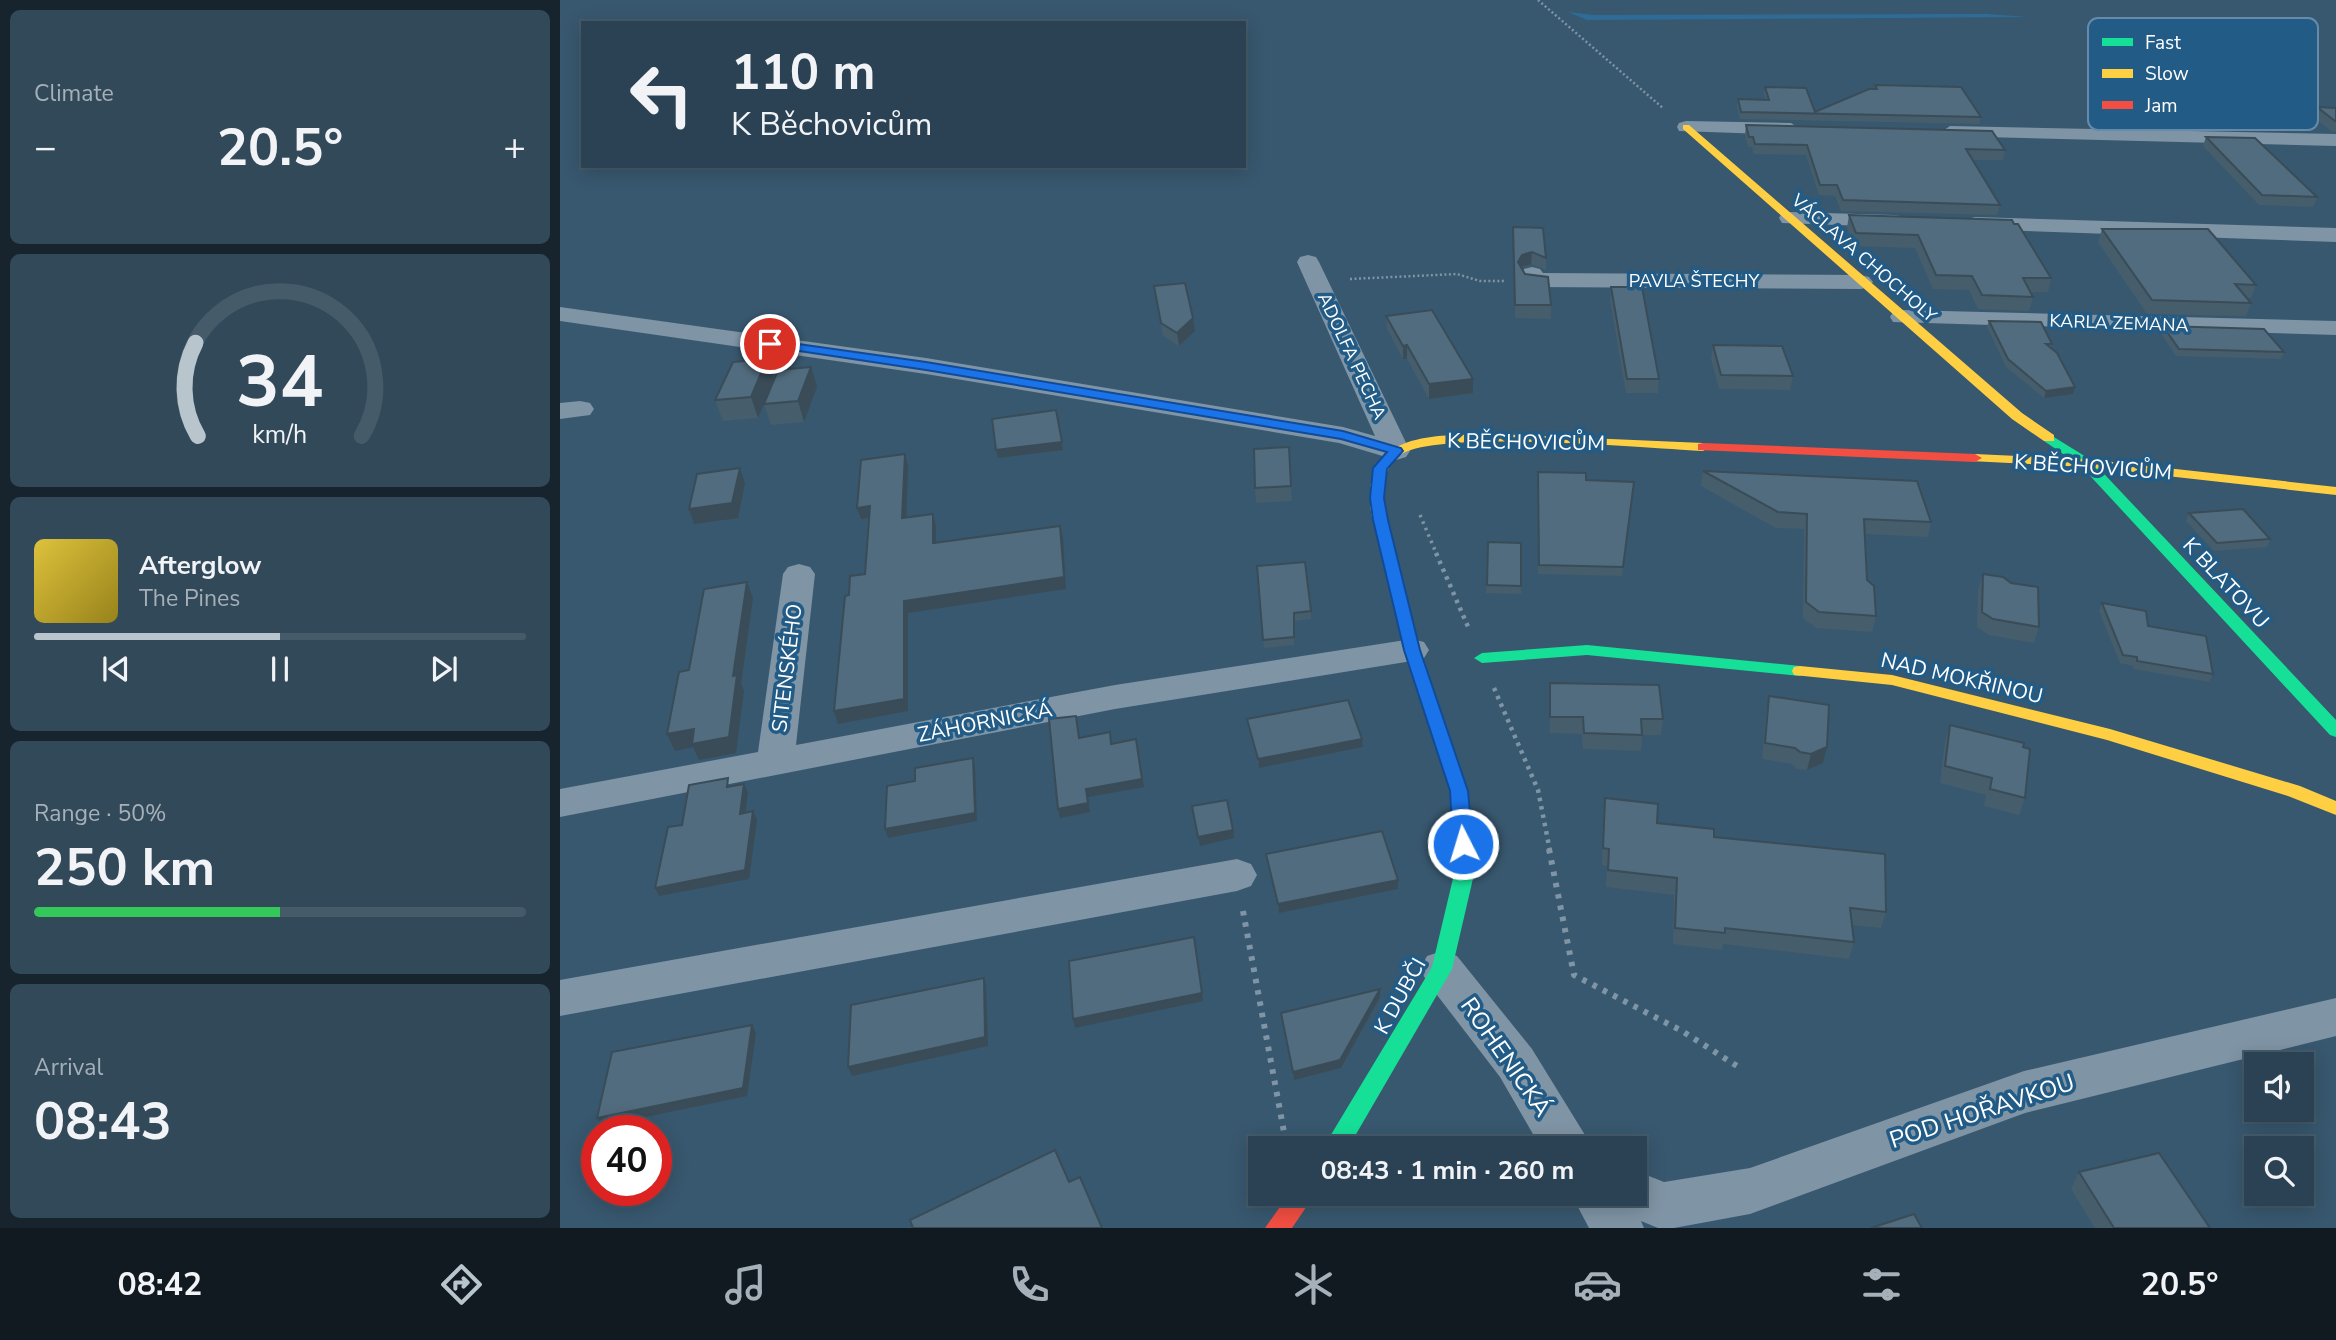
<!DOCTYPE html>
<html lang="en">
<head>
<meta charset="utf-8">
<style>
  :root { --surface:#2a4253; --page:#32495a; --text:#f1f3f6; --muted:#a5b0b8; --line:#465b6a; --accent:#b9c5cd }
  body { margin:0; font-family:"Nunito Sans",sans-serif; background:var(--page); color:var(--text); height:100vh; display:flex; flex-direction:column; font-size:26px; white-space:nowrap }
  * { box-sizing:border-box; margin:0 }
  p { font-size:23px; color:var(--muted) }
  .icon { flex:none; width:38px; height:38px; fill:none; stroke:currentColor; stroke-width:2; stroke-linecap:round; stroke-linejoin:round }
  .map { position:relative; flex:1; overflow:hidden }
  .details { display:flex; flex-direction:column; gap:10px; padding:10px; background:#17242e; width:560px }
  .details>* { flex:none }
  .banner { position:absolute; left:21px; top:21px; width:665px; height:147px; border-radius:0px; box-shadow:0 4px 18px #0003,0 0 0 2px var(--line); background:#2a4253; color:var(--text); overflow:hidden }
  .controls { position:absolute; left:1684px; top:1052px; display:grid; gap:14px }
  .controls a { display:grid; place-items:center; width:70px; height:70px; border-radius:0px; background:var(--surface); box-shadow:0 4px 18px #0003,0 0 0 2px var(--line); font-size:35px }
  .speed { position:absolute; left:21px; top:1115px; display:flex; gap:14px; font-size:35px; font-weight:700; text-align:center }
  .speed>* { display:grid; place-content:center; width:91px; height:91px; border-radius:50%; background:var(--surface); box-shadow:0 4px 18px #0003,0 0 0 2px var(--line); line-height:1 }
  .speed .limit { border:10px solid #d22; background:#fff; color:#111 }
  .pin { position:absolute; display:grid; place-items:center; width:60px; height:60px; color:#fff; margin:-30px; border:4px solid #fff; border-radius:50%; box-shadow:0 2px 7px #0007 }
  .me { position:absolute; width:77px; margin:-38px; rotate:355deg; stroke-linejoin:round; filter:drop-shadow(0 0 5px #0008) }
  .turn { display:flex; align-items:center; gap:24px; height:147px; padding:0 35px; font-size:32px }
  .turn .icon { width:91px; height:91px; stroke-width:2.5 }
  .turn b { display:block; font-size:49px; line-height:60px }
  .big { font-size:52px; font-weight:700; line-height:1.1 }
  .details .card { flex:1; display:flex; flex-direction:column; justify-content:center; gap:10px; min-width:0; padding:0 24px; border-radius:10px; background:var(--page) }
  .details .dial { align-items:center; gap:0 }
  .dial svg { height:182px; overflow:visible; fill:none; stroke:var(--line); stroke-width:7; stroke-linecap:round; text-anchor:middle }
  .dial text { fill:var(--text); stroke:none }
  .song { display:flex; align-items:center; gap:21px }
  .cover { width:84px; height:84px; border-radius:10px; background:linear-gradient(135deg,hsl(50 70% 55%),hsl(50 70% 35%)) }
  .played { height:7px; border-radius:4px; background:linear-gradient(90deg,var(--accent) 50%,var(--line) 50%) }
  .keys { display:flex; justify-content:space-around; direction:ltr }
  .heat { display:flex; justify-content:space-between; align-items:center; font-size:38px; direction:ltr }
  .charge { height:10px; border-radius:5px; background:linear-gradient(90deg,#34c759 50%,var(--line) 0) }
  .trip { position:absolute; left:688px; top:1136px; width:399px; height:70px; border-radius:0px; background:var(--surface); box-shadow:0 4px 18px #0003,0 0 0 2px var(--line); font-weight:700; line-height:70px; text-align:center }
  .dock { display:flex; height:112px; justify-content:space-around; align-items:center; background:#111a21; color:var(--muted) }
  .dock .icon { width:49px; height:49px }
  .dock .active { color:var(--accent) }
  .dock b { font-size:32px; color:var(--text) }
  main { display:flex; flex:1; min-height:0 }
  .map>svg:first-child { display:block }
  .green { fill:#2e6c97 }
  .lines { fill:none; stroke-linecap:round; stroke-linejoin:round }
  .path-far3 { stroke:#7f94a5; stroke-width:2.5; stroke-dasharray:2 2.5; stroke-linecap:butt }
  .path-far2 { stroke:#7f94a5; stroke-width:3.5; stroke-dasharray:2.5 4.5; stroke-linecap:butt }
  .path-far1 { stroke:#7f94a5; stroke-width:4.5; stroke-dasharray:3.5 5; stroke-linecap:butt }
  .path { stroke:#7f94a5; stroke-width:6; stroke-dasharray:4.5 7; stroke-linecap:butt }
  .street { fill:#7f94a5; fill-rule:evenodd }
  .fast { fill:#16e098; fill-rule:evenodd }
  .slow { fill:#ffcf43; fill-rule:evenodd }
  .jam { fill:#f24e42; fill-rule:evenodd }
  .wall { fill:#465d6c }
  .shaded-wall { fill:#394c58 }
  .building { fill:#516c7e; stroke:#394c58; stroke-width:2 }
  .route { fill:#1a73e8; stroke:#114b97; stroke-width:2 }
  .labels { text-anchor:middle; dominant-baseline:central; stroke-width:7; stroke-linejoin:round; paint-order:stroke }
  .far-street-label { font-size:18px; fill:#fff; stroke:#225b85 }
  .street-label { font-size:21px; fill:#fff; stroke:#225b85 }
  .near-street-label { font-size:24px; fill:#fff; stroke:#225b85 }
  .key { fill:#225b85; stroke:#648caa; stroke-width:2 }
  .key-label { font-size:19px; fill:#fff }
</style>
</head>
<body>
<main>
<section class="details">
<div class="card"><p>Climate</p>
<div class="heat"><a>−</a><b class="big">20.5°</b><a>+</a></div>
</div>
<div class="card dial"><svg viewBox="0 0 100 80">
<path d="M14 69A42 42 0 1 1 86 69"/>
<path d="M14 69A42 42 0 0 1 13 28" stroke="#b9c5cd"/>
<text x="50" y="56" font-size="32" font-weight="700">34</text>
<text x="50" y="72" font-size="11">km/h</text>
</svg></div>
<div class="card">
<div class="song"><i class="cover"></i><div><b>Afterglow</b><p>The Pines</p></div></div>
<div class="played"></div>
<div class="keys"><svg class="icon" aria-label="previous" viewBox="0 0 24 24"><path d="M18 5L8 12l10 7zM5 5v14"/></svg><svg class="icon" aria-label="pause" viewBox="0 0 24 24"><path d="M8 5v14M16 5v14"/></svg><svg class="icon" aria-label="next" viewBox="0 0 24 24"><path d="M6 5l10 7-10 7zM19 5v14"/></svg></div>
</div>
<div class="card"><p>Range · 50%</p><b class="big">250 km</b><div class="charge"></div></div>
<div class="card"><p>Arrival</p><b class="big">08:43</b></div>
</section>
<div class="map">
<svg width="1776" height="1228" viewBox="0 0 1776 1228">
  <rect width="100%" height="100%" fill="#38586f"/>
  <!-- green -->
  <path class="green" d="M1008 12 1033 15 1427 14 1468 17 1027 20Z"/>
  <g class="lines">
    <!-- path-far3 -->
    <path class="path-far3" d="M978 0 1104 109
      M790 279 897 274 920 281H944"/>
    <!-- path-far2 -->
    <path class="path-far2" d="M860 515 877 555"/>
    <!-- path-far1 -->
    <path class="path-far1" d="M876 553 909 629
      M934 688 978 790 990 851"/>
    <!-- path -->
    <path class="path" d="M989 849 1014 975 1122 1031 1177 1066
      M683 911 726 1143"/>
    <!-- street -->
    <path class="street" d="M1126 121 1231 123 1240 129 1231 135 1119 131 1117 127 1119 123Z
      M1390 126 1776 134V146L1383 136 1381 132Z
      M1230 212 1333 215 1341 216 1344 221 1341 226 1333 227 1222 223 1219 218 1222 213Z
      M1415 217 1776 228V242L1407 229 1404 224 1407 219Z
      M748 255 756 257 759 262 850 451 846 457 836 460 779 443 366 374 0 321V307L366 358 783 427 815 436 737 262 740 257Z
      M972 267 980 269 983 273 1301 275 1309 277 1313 282 1309 287 1301 289 973 287 965 285 960 274 964 269Z
      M1342 310 1776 321V335L1333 322 1330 317 1333 312Z
      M20 401 30 403 34 409 30 415 0 419V403Z
      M239 564 250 567 255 574 236 745 555 685 852 639 864 642 869 650 864 658 852 661 555 709 0 817V789L198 752 223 574 228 567Z
      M677 859 691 864 697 875 691 886 677 891 0 1016V980Z
      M882 951 897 956 972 1049 1033 1148H981L940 1077 867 982 860 969 867 956Z
      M1776 998V1036L1465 1113 1190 1214 1114 1228H1098L1081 1221 1084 1228H1029L1011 1194H1074V1170L1104 1182 1190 1168 1464 1071Z"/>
    <!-- fast -->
    <path class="fast" d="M1489 434 1531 460 1776 720V737L1770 735 1521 466 1484 441V435Z
      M821 521 828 525 860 650 908 791 915 870 892 969 788 1148H763L872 967 895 870 890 791 844 650 814 525Z
      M1027 645 1240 666 1248 671 1240 676 1027 655 922 663 914 658 922 653Z"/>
    <!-- slow -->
    <path class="slow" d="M1123 125H1129L1462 413 1494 435V441H1484L1452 419 1123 129Z
      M935 434 1143 443 1150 447 1143 451C1088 448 877 429 840 455 818 470 823 504 828 525L821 529 816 528C810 517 810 503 810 491 814 428 889 436 935 434Z
      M1415 454 1526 459 1776 487V495L1526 467 1410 461 1408 458 1410 455Z
      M1240 666 1332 675 1550 729 1740 786 1776 801V815L1728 796 1547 740 1332 685 1234 675 1232 671 1234 667Z"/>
    <!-- jam -->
    <path class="jam" d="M1143 443 1415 454 1422 458 1415 462 1138 450V444Z
      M729 1194H755L732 1228H705Z"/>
  </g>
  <!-- wall -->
  <path class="wall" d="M1315 85 1421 117 1419 124 1180 119 1177 106 1178 99 1206 100 1204 94 1205 87 1255 112 1314 89Z
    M1618 104 1677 118 1673 129 1627 128 1614 115Z
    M1757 107 1776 108V132L1771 131 1754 117Z
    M1186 125 1445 150 1443 160H1412L1440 205 1437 215 1281 211 1275 196 1259 195 1246 155 1194 154 1192 147H1188L1185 135Z
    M1646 137 1757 197 1753 207 1699 205 1643 146Z
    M1289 215 1452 220 1491 278 1488 292H1470L1473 297 1469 311 1418 309 1409 290 1373 289 1355 248 1294 246 1287 228Z
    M953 227 986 258V270L971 264 961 268 965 274 991 305V319L955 318Z
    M1542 229 1696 285 1691 298H1687L1691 303 1686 316 1587 314 1538 242Z
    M594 286 633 318 635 331 619 346 603 336Z
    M1051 287 1099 379 1098 393H1066L1050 300Z
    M826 316 913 393 869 399 847 359H843L827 329Z
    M1429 321 1492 344 1491 348 1513 394 1484 398 1446 367 1427 327Z
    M1603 326 1724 352 1721 359 1616 356 1600 332Z
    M1153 345 1233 376 1230 390 1159 389 1151 359Z
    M207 359 214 379 198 418 163 421 155 400Z
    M257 387 244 422 211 425 204 404Z
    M729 447 732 501 696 503 695 488Z
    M1143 471 1371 522 1368 537 1305 534 1307 580 1316 616 1312 632 1256 628 1243 618 1244 529 1216 528 1141 486Z
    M978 480 1074 482 1062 576 978 574Z
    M1629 513 1710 539 1707 547 1654 551 1626 521Z
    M928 542 961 543V594L926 593Z
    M697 566 751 611V619L735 621 734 645 704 648Z
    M1423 574 1479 627 1474 643 1429 635 1417 627 1418 590Z
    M1542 603 1588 626 1653 674 1649 682 1574 669 1573 666 1560 663 1539 611Z
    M990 683 1103 719 1101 735H1082L1081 751 1023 749 1022 734 990 733Z
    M1209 696 1267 747 1263 763 1247 770 1237 769 1232 764 1202 759 1206 713Z
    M687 719 803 747 699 768 688 727Z
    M1390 725 1463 747 1465 798 1459 815 1424 806 1426 795 1380 783 1385 741Z
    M1045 798 1097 823 1154 837 1326 912 1321 928 1292 925 1294 942 1289 959 1163 944 1162 950 1113 944 1114 895 1046 887 1047 866 1042 865 1043 814Z
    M706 854 838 880V889L719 913Z
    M820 997 781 1068 734 1080 721 1013Z
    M1519 1172 1650 1228H1535L1511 1189Z"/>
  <!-- shaded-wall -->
  <path class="shaded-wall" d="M972 252 971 264 962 267 958 275V262L962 255Z
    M633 318 635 331 619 346 617 333Z
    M847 345V359H843V346Z
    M207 359 214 379 198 418 191 397Z
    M251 367 257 387 244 422 238 401Z
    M913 379V393L869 399V384Z
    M1515 387 1513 394 1484 398 1486 391Z
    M496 410 503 450 438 458 436 450Z
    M345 454 348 466 346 530 342 518Z
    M180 468 185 483 178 518 134 524 129 509Z
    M310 506 313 517 301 519 297 508Z
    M373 514 376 526V555L373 543Z
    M500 526 503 538 506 589 348 613V711L278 724 274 711 344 601Z
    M187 582 193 598 181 684 184 691 176 753 139 760 133 747 115 751 107 734 173 676Z
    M576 739 584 787 528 797 530 812 500 818 498 809 526 789Z
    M802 739 803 747 699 768 698 759Z
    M1267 747 1263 763 1247 770 1251 754Z
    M413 758 415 766 417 821 328 838 325 829Z
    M184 784 188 792 184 823 180 814Z
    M193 811 197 820 189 879 99 896 95 888Z
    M673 830 674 838 640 846 638 837Z
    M838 880V889L719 913 718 904Z
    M634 937 643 1001 515 1028 513 1019Z
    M424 978 426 986 428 1046 292 1076 288 1067Z
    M820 989V997L781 1068 734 1080 733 1072Z
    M192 1025 196 1033 187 1096 42 1126 37 1118Z"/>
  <!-- building -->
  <path class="building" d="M1315 85 1401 87 1421 117 1181 112 1178 99 1209 100 1205 87 1246 88 1255 112 1309 89H1317Z
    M1757 107 1776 108V121H1775Z
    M1186 125 1432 131 1445 150 1406 149 1440 205 1283 200 1277 185H1260L1247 145 1195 144 1193 137H1189Z
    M1646 137 1695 138 1757 197 1702 195Z
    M1289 215 1452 220 1454 224H1458L1491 278H1463L1473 297 1422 295 1412 276 1376 275 1358 235 1296 233Z
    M953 227 983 228 986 258 972 252 962 255 958 262 965 274 988 277 991 305H955Z
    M1542 229H1648L1696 285 1675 284 1691 303 1592 300Z
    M625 283 633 318 617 333 601 323 594 286Z
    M1051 287H1082L1099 379H1067Z
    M872 310 913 379 869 384 847 345 843 346 826 316Z
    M1429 321 1481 322 1492 344H1486L1497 353 1515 387 1486 391 1448 359Z
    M1603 326 1704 329 1724 352 1619 349Z
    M1153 345 1222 346 1233 376 1161 375Z
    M207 359 191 397 155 400 173 362Z
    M251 367 238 401 204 404 218 370Z
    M496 410 502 442 436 450 432 419Z
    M729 447 731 486 695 488 694 449Z
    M345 454 342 518 373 514V543L500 526 504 577 344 601V699L274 711 285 596 289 595 290 576 305 574 310 506 297 508 301 460Z
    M180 468 172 503 129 509 137 474Z
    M1143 471 1357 481 1371 522 1304 519 1307 580 1314 586 1316 616 1259 612 1246 602 1247 514 1218 512Z
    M978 472 1026 473V480L1074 482 1063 567 979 565Z
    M1683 509 1710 539 1657 543 1629 513Z
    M928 542 961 543V586L927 585Z
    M745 562 751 611 734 613V637L703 640 697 566Z
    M1423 574 1443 577 1451 583 1478 587 1479 627 1433 619 1422 612Z
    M187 582 173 676 177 675 169 737 132 744 134 729 107 734 119 672 129 670 144 589Z
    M1542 603 1586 611 1588 626 1646 636 1653 674 1577 661V657L1563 655Z
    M990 683 1099 685 1103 719H1081L1082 735 1024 733 1023 717H990Z
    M1209 696 1269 705 1267 747 1251 754 1240 752 1235 748 1205 743Z
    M788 700 802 739 698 759 687 719Z
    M516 716 519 738 550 732 551 744 576 739 582 779 526 789 528 803 498 809 489 719Z
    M1390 725 1464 743 1463 747 1470 749 1465 798 1430 789 1432 778 1385 766Z
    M413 758 415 813 325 829 327 786 355 781V768Z
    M168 778 167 787 184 784 180 814 193 811 185 870 95 888 108 827 122 825 129 785Z
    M1045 798 1098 804 1097 823 1154 829V837L1325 854 1326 912 1290 908 1294 942 1165 928V933L1115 928 1117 878 1048 870 1049 849 1043 848Z
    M667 800 673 830 638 837 632 806Z
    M822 831 838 880 718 904 706 854Z
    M634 937 642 993 513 1019 509 961Z
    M424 978 425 1037 288 1067 291 1005Z
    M820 989 780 1060 733 1072 721 1013Z
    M192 1025 183 1088 37 1118 52 1052Z
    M495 1150 509 1182 520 1177 542 1228H353L350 1220Z
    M1599 1153 1650 1228H1554L1519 1172Z
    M1354 1214 1362 1228H1311Z"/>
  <!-- route -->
  <path class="route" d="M210 340 366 362 783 431 841 448 843 451 827 469 824 498 828 520 860 650 908 791 913 844 910 849H896L893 844 890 791 844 650 813 520 810 498 813 468 827 452 781 439 366 370 206 346 204 344Z"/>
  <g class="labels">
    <!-- far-street labels -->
    <g class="far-street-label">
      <text transform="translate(1304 258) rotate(41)">VÁCLAVA CHOCHOLY</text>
      <text x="1134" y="281">PAVLA ŠTECHY</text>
      <text transform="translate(1559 323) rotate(2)">KARLA ZEMANA</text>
      <text transform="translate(792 356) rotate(65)">ADOLFA PECHA</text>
    </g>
    <!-- street labels -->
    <g class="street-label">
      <text transform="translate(966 442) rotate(1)">K BĚCHOVICŮM</text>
      <text transform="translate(1533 467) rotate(4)">K BĚCHOVICŮM</text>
      <text transform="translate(1666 583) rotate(47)">K BLATOVU</text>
      <text transform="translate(227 668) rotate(-83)">SITENSKÉHO</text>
      <text transform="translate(1402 678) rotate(13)">NAD MOKŘINOU</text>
      <text transform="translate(425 722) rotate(-11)">ZÁHORNICKÁ</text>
      <text transform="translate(840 996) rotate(-61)">K DUBČI</text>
    </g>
    <!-- near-street labels -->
    <g class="near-street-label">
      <text transform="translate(946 1057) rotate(55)">ROHENICKÁ</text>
      <text transform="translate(1422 1111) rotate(-18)">POD HOŘAVKOU</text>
    </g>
  </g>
  <!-- legend -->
  <rect x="1528" y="18" width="230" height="112" rx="10" class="key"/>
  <rect x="1542" y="38" width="31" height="8" fill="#16e098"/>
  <rect x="1542" y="69" width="31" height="9" fill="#ffcf43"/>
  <rect x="1542" y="101" width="31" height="8" fill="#f24e42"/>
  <g class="key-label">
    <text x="1585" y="49">Fast</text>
    <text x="1585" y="80">Slow</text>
    <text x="1585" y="112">Jam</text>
  </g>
</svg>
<div class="controls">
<a><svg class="icon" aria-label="sound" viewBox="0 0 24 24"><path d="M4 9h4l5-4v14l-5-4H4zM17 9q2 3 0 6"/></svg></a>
<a><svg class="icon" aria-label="search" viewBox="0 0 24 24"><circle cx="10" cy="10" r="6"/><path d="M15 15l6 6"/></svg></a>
</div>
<div class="speed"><div class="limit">40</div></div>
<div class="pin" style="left:210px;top:344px;background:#d93025"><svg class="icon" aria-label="arrive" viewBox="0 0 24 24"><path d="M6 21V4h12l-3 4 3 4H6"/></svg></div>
<svg class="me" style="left:903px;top:844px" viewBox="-20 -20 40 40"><circle r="17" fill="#1a73e8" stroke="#fff" stroke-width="3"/><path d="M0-11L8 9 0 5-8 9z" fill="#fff"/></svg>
<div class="trip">08:43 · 1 min · 260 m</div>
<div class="banner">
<div class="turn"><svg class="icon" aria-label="left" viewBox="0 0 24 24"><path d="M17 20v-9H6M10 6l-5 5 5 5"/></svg><div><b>110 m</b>K Běchovicům</div></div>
</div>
</div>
</main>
<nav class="dock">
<b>08:42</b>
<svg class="icon active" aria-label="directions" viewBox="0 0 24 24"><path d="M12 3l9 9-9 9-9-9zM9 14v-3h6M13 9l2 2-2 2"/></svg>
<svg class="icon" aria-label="music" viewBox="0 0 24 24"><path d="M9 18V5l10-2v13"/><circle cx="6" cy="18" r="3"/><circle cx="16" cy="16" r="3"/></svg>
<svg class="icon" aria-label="phone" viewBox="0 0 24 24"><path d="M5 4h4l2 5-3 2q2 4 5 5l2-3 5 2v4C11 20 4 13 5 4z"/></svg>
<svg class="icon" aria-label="climate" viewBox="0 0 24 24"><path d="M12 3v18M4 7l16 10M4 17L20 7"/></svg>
<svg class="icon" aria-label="car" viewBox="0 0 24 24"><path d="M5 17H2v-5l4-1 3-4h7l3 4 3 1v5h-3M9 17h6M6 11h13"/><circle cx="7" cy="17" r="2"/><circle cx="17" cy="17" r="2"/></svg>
<svg class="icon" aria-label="filters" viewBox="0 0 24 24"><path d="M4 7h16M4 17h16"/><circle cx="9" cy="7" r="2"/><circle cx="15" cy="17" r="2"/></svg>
<b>20.5°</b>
</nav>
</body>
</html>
